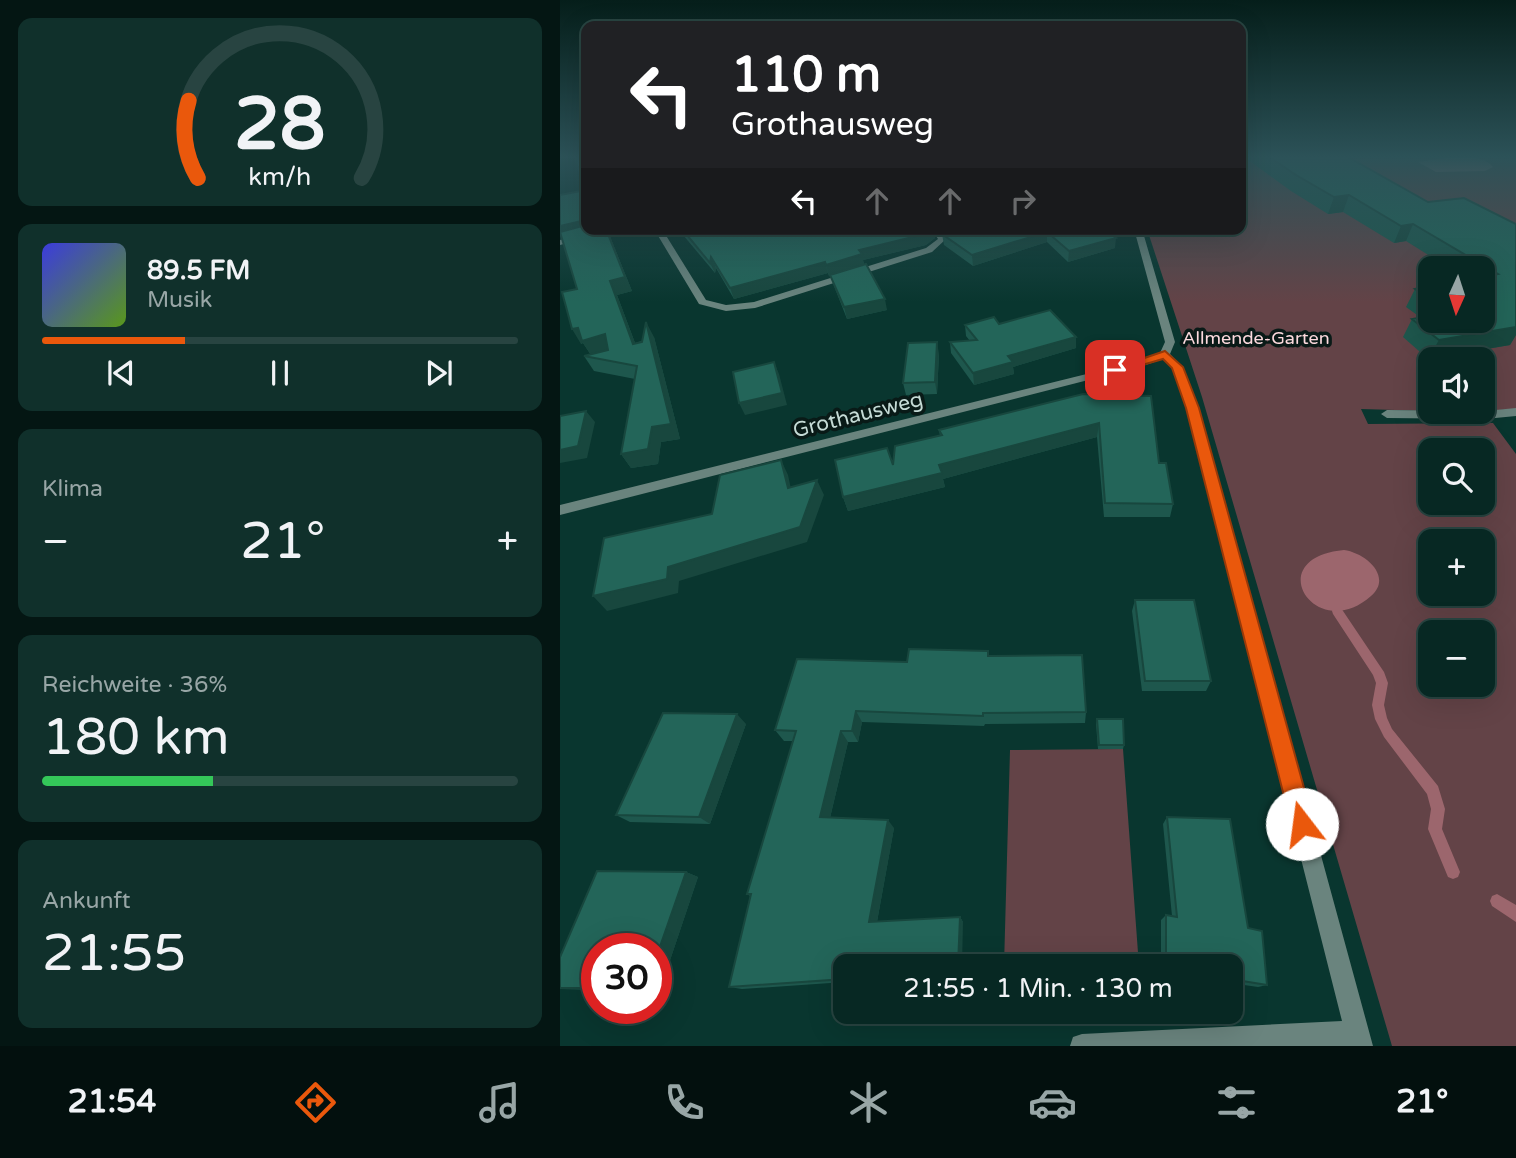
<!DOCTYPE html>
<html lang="de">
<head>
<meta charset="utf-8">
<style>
  :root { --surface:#072823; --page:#10302b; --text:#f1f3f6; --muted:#98a6a6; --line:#284441; --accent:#ea580c }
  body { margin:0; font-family:"Varela Round",sans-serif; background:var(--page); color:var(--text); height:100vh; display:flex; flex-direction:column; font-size:26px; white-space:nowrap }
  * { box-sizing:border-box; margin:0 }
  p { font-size:23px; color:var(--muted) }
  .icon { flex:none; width:38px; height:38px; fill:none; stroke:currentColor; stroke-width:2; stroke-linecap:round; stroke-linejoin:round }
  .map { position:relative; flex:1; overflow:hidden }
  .sheet { display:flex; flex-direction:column; gap:18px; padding:18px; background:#041613; width:560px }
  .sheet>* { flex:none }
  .guide { position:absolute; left:21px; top:21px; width:665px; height:214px; border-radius:14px; box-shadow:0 7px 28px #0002,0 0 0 2px var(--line); background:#202124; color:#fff; overflow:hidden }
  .needle { width:46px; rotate:183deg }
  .tools { position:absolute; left:858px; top:256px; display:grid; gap:14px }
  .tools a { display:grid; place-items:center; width:77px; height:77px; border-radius:14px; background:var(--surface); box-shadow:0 7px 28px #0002,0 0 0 2px var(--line); font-size:35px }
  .speed { position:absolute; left:21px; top:933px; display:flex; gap:14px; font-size:35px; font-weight:700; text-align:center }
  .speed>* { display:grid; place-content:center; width:91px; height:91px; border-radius:50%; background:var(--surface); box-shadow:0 7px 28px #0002,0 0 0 2px var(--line); line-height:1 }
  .speed .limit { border:10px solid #d22; background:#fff; color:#111 }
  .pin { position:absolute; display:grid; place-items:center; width:60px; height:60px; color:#fff; margin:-30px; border-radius:14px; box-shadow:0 4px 10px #0006 }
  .me { position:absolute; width:77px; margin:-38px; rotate:345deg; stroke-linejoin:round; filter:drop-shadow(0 0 5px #0008) }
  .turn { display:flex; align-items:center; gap:24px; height:147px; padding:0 35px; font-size:32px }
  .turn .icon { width:91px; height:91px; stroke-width:2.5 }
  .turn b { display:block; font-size:49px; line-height:60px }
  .lanes { display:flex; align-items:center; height:66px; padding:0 35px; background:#0003; justify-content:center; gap:35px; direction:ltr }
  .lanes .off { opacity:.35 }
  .big { font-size:52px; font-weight:600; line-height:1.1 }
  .sheet .tile { flex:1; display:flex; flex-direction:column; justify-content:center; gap:10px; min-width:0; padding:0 24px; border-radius:14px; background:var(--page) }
  .sheet .dial { align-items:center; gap:0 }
  .dial svg { height:182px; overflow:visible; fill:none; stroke:var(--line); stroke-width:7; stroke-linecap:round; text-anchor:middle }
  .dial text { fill:var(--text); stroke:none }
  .song { display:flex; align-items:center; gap:21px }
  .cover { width:84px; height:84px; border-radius:10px; background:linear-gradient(135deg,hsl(240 70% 55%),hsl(90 70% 35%)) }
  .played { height:7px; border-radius:4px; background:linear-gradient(90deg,var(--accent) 30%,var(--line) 30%) }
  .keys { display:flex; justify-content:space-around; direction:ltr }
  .heat { display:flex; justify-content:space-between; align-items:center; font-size:38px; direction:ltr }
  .charge { height:10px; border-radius:5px; background:linear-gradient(90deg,#34c759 36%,var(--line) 0) }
  .trip { position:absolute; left:273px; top:954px; width:410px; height:70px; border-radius:14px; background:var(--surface); box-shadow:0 7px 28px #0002,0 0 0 2px var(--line); font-weight:600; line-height:70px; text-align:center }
  .tabs { display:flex; height:112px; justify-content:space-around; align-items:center; background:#03100e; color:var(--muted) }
  .tabs .icon { width:49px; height:49px }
  .tabs .selected { color:var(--accent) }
  .tabs b { font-size:32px; color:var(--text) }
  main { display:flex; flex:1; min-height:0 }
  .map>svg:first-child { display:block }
  .green { fill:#634347; fill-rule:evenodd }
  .water { fill:#9c666d }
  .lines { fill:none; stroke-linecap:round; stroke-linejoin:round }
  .stream { fill:#9c666d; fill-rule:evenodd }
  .lane { fill:#6a847e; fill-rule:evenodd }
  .street { fill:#6a847e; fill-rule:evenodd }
  .wall { fill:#1e574d }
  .shaded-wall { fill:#18473e }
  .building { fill:#236559; stroke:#18473e; stroke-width:2 }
  .route { fill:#ea580c; stroke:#983908; stroke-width:2 }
  .labels { text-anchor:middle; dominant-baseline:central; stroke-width:7; stroke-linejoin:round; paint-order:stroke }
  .far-park-label { font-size:18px; fill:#fddade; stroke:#091a17 }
  .street-label { font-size:21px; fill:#c5dbd6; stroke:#091a17 }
</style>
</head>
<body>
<main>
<section class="sheet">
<div class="tile dial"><svg viewBox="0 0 100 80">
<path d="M14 69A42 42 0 1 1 86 69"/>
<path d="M14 69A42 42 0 0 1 10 35" stroke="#ea580c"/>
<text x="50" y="56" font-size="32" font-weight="700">28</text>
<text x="50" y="72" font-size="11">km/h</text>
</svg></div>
<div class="tile">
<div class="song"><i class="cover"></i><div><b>89.5 FM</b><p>Musik</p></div></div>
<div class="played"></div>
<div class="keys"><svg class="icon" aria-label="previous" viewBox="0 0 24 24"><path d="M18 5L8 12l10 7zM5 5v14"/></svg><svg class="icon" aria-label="pause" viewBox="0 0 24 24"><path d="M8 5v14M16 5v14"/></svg><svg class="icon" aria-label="next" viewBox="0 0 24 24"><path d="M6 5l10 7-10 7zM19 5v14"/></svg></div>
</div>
<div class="tile"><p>Klima</p>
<div class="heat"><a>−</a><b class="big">21°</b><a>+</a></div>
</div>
<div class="tile"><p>Reichweite · 36%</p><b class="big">180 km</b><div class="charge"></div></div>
<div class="tile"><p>Ankunft</p><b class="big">21:55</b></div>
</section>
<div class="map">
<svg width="956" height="1046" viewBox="0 0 956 1046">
  <rect width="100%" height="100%" fill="#09362f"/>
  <!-- green -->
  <path class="green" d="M681 156H956V409L922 411V359H870V411L801 409 808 424 933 423 956 454V1046H832L642 397 587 229H681ZM870 268H922V320H870ZM870 450H922V502H870ZM870 541H922V593H870ZM870 632H922V684H870Z
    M563 749 579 966H444L450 750Z"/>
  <!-- water -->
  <path class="water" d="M886 158C901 158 923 154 933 167L925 171 876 172 858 162Z
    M784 550C806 553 833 577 811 596 756 645 699 558 784 550Z"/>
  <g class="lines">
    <!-- stream -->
    <path class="stream" d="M777 606 781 608 824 672 828 683 824 705 827 718 832 729 878 786 885 809 882 829 900 872 898 877 893 879 888 877 868 829 871 809 867 794 824 737 815 719 812 705 816 683 813 675 773 614 772 611 773 608Z
      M937 894 956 905V922L932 906 930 901 932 896Z"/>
    <!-- lane -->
    <path class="lane" d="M956 408V416L925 419 827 418 821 414 827 410 925 411Z"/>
    <!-- street -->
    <path class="street" d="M44 229H59L0 245V240Z
      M94 229H102L146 300 166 305 194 302 366 248 378 239 372 229H380L386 239 372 252 195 308 166 311 139 304Z
      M574 229H582L615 342 610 354 622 367 639 408 813 1046H510L513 1037 522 1034 782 1021 627 408 612 368 603 359 583 366 0 515V505L575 362 600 353 605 342Z"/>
  </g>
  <!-- wall -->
  <path class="wall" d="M26 156V229L49 234 72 291 57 295 75 343 94 337 120 439 101 442 98 464 71 468 61 454 75 379 34 371 24 356 31 355 23 343 21 344 17 289 26 190Z
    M683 156H786L868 202 956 224V335L950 345 868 359 843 337 852 319 860 317 846 307 855 289 868 286 870 284V320H922V268H889L846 241 834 243 783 212 768 214 731 191Z
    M118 229H373L375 238 366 245 303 260 304 264 327 310 287 319 274 286 271 275 269 276 268 273 174 299 156 268 155 273Z
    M383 229H542L555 248 508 262 487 242 413 266 384 245 382 234 385 232Z
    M439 324 516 337V348L453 367 454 374 414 385 391 353 390 342 410 341 406 336 405 325Z
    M379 354 377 394 346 395 343 383Z
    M523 394 599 463 613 504 610 517H544L537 437 383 479 385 487 288 511 283 497 380 436 379 430Z
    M575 600 651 681 646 691H582L572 611Z
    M429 656 526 712 525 723 425 724 424 726 302 722 298 742H288L270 818 334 828 317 922 400 917 403 922 285 966V982L182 989 169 987 190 896 187 894 233 741H224L215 730 347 662Z
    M537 719 564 745 563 749H538L536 724Z
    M186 724 150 824 70 822 56 815Z
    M607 817 688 928 707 985 698 987 670 983V966H601V920L606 915 612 916 603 824Z
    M126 872 138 877 100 990H96V948H37V990L0 989V957Z"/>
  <!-- shaded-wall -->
  <path class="shaded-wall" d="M789 195 783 212 768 214 774 197Z
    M26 220V229L0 237V226Z
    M853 224 846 241 834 243 841 226Z
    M46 229 49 234 72 291 57 295 81 359 73 344 50 281Z
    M372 229H373L375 238 366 245 303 260 304 265 269 276 266 265 299 250Z
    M487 232V242L413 266 412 255Z
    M556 238 555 248 508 262 509 251Z
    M151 257 156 268 155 273 150 263Z
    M265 262 268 273 174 299 170 288Z
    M325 299 327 310 287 319 284 307Z
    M956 319V335L950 345 868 359 879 340Z
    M86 322 94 337 120 439 101 442 98 464 71 468 61 454Z
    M18 328 45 334 54 349 31 355 23 343 21 344 12 329Z
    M516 337V348L453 367 454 374 414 385 413 373 448 356Z
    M377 342 379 354 377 394 375 382Z
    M214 362 219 374 227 405 185 415 179 403Z
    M26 411 35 422 27 458 0 463V450Z
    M539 423 537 437 383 479 385 487 288 511 283 497 379 465Z
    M221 460 228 475 234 503 228 488Z
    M257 480 264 495 247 542 119 581 118 593 47 611 33 596 108 567Z
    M296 711 302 722 298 742 292 731Z
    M177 714 186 724 150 824 139 817Z
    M281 731 288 742 268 826 260 817Z
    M328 820 334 828 316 927 309 922Z
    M126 872 138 877 100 990H96V958Z
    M400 917 403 922 402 966H398Z"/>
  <!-- building -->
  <path class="building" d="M14 156H26V220L0 226V195L26 190Z
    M708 156H786L868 202 904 198 956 224V327L879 340 852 319 870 316V320H922V277L938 274 853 224 841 226 789 195 774 197 736 175Z
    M26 225V229H46L65 277 50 281 73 344 82 342 86 322 111 424 92 427 88 449 61 454 77 366 24 356 48 350 45 334 22 341 18 328 12 329 2 292 17 289 0 232Z
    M122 229H372L365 234 299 250 302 254 266 265 265 262 170 288 151 257 150 263Z
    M387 229H542L556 238 509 251 487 232 412 255 382 234Z
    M306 264 325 299 284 307 270 275Z
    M870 284V299L855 289 868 286Z
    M490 310 516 337 448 356 453 362 413 373 390 342 417 340 405 325 434 317 439 324Z
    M377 342 375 382 343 383 348 343Z
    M214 362 222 393 179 403 173 372Z
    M523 394 591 396 599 463H606L613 504 545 503 539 423 379 465 382 473 283 497 275 460 327 448 333 465 335 446 382 435 379 430Z
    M26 411 18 446 0 450V416Z
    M221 460 228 488 257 480 240 527 108 567 107 579 33 596 44 538 152 514 160 475Z
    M575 600H634L651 681H585Z
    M349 649 428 651V656L522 655 526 712 423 713V716L296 711 292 731H281L260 817 328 820 309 922 400 917 398 966H285V979L169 987 191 894H187L236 731 215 730 237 659 347 662Z
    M103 713 177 714 139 817 56 815Z
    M537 719H563L564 745H539Z
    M607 817 670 819 688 928 702 931 707 985 670 979V966H606V915L617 917Z
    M37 871 126 872 96 958V948H37V988H0V957Z"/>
  <!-- sky -->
  <linearGradient id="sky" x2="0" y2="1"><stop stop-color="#051e1a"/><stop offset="0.52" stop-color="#2c5258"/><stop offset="1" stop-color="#2c5258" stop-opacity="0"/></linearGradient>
  <rect width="956" height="302" fill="url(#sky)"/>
  <!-- route -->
  <path class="route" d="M605 351 623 367 639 408 754 824 750 832 742 835 734 832 731 824 626 408 612 368 603 359 555 373 549 370Z"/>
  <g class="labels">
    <!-- far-park labels -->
    <g class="far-park-label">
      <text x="696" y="338">Allmende-Garten</text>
    </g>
    <!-- street labels -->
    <g class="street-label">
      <text transform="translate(298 415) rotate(-14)">Grothausweg</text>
    </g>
  </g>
</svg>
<div class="tools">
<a><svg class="needle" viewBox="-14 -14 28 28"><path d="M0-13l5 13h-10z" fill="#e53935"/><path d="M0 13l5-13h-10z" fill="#98a6a6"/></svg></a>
<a><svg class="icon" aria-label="sound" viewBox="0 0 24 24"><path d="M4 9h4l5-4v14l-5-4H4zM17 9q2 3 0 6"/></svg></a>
<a><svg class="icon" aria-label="search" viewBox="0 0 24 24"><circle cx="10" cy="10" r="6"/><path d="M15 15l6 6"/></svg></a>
<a>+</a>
<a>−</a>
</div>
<div class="speed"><div class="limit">30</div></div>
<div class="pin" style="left:555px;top:370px;background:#d93025"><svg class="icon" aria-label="arrive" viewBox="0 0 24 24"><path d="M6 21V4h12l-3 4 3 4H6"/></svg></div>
<svg class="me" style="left:742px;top:824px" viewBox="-20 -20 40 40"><circle r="19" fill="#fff"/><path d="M0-13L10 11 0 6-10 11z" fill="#ea580c"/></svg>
<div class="trip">21:55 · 1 Min. · 130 m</div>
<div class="guide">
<div class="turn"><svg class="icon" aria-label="left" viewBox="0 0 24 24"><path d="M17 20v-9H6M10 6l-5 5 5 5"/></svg><div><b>110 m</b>Grothausweg</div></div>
<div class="lanes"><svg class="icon" aria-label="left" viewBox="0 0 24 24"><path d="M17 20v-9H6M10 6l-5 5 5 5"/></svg><svg class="icon off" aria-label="ahead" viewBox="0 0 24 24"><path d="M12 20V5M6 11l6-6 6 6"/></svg><svg class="icon off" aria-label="ahead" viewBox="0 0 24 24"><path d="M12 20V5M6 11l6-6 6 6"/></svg><svg class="icon off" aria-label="right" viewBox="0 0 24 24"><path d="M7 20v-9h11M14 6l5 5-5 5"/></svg></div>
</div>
</div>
</main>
<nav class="tabs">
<b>21:54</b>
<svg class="icon selected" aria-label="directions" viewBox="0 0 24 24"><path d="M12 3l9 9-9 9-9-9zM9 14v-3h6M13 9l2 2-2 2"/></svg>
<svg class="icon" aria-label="music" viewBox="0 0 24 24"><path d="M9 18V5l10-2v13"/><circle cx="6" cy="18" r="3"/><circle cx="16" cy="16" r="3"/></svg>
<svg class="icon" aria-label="phone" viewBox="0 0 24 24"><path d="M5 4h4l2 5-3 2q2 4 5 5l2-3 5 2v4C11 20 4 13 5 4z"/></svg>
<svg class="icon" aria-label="climate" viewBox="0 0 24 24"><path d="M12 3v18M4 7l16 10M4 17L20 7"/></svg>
<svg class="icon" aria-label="car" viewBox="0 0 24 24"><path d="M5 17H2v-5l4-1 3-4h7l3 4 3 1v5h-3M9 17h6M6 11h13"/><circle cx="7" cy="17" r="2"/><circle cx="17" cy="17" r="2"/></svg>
<svg class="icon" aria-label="filters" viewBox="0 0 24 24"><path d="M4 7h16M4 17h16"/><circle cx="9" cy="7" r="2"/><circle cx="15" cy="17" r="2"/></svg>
<b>21°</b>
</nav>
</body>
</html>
